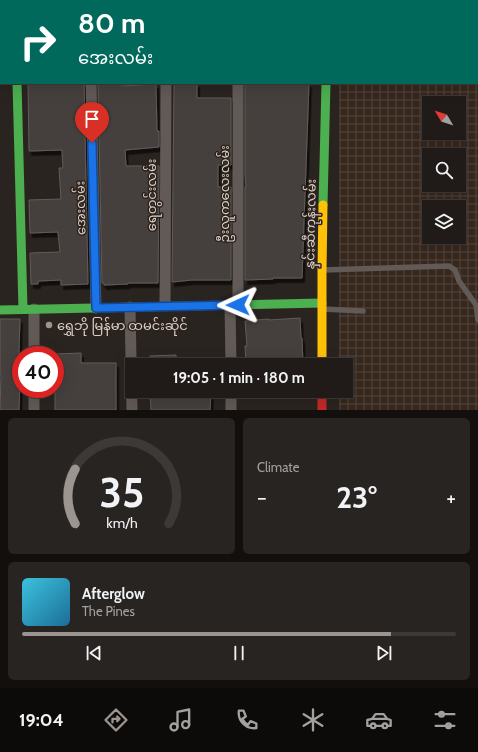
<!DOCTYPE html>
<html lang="en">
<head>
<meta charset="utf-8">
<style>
  :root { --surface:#201b18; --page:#282421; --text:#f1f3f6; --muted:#a2a1a2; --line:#3d3937; --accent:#9b948f }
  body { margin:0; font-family:Cabin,"Noto Sans Myanmar",sans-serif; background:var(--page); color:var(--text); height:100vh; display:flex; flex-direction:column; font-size:15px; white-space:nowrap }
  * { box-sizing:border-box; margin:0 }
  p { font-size:13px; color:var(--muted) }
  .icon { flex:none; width:22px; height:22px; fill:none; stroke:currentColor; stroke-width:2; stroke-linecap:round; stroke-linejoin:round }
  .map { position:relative; height:410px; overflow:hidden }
  .details { display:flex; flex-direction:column; gap:8px; padding:8px; background:#120f0d; flex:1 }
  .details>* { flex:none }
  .hud { position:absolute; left:0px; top:0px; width:478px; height:84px; box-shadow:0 4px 16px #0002,0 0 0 1px var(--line); background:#00695c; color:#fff; overflow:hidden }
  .needle { width:26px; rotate:309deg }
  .controls { position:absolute; left:422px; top:96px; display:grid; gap:8px }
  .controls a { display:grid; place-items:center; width:44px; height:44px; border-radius:0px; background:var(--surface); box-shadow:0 4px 16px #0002,0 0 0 1px var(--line); font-size:20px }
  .speed { position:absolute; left:12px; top:346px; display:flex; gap:8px; font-size:20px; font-weight:700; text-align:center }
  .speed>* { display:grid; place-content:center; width:52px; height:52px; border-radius:50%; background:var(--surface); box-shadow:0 4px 16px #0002,0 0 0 1px var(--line); line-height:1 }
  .speed .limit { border:6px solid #d22; background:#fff; color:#111 }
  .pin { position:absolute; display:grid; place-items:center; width:34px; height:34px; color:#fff; margin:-41px -17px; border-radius:50% 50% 50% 0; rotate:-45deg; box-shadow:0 0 4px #0007 }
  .pin .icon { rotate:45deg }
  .me { position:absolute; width:44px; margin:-22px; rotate:269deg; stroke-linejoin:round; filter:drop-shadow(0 0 3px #0008) }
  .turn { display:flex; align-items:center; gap:14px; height:84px; padding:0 12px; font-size:18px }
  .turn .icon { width:52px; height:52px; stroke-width:2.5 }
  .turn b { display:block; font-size:28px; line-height:34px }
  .big { font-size:30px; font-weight:700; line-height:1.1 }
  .details .tile { flex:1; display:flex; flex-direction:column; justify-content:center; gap:6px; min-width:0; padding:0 14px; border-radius:6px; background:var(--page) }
  .details .dial { align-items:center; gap:0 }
  .dial svg { height:104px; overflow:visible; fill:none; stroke:var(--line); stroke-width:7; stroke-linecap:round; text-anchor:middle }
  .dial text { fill:var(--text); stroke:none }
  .song { display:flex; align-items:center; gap:12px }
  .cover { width:48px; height:48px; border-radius:6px; background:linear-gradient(135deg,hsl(190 70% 55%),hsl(200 70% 35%)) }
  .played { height:4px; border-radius:2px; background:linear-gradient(90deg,var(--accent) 85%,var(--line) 85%) }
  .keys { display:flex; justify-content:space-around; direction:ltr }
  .heat { display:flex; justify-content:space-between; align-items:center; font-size:22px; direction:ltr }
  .details .tiles { flex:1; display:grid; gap:8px; grid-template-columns:1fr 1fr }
  .tile:last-child { grid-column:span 2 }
  .trip { position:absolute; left:125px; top:358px; width:228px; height:40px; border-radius:0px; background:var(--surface); box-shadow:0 4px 16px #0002,0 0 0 1px var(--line); font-weight:700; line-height:40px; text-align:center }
  .menu { display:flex; height:64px; justify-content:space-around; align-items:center; background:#0d0b0a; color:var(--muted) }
  .menu .icon { width:28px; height:28px }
  .menu .selected { color:var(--accent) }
  .menu b { font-size:18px; color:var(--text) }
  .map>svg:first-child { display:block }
  .industrial { fill:url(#industrial-grid); fill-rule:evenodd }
  .building { fill:#443f3c; stroke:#615c58; filter:url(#shadow) }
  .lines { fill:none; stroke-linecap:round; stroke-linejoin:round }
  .lane { stroke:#615a56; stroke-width:5.5 }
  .street { stroke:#615a56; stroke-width:11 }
  .fast { stroke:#4caf50; stroke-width:9 }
  .slow { stroke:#ffc107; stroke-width:9 }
  .jam { stroke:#c62828; stroke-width:9 }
  .route-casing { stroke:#114b97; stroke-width:10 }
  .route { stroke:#1a73e8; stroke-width:7 }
  .poi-dot { fill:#9b948f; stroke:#2e231c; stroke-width:1.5 }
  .labels { text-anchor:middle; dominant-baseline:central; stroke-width:3; stroke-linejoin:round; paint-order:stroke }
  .street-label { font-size:13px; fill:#d8d0cb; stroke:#2e231c }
  .poi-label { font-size:13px; fill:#d8d0cb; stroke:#2e231c; text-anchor:start }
</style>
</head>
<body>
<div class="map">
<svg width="478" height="410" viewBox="0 0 478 410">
  <defs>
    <pattern id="industrial-grid" width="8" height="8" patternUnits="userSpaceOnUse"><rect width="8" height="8" fill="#37281e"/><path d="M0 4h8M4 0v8" fill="none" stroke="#53463d"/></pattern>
    <filter id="shadow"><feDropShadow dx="2.5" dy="4.5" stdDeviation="0" flood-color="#0009"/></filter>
  </defs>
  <rect width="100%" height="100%" fill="#2a2420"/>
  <!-- industrial -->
  <path class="industrial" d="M477 15H478V410H339V391H346V365H339V83H477ZM429 103H459V133H429ZM429 155H459V185H429ZM429 207H459V237H429Z"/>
  <!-- building -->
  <path class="building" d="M28 83H84L88 284 61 285V280L38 281V284H31L30 253 60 252 58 232 30 233 29 200 61 199 59 168H63L62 150 29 151Z
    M98 83H122V86L156 84 157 131H159V147L125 150 126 166H159L158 283H128V284L104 285V283H102Z
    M174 83H197V98H231V165H218V187H231V280H192L172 282Z
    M245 83H309L302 278H273V279L245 280V187H246L245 174Z
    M300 318 301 338H302L303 365H246L245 346H247L245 321 269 319V320Z
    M0 319H20L18 380H20L19 410H0L1 374H0Z
    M81 353V363H116V410H55V354Z
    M176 355V365H150V356Z
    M150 391H211L210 410H151Z"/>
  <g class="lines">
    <!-- lane -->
    <path class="lane" d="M323 270 449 266 455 270 459 281 476 305 478 320
      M323 309 363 311"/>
    <!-- street -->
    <path class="street" d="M14 0V1
      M167 0V1
      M93 1V0
      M91 83 96 308
      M230 305 231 365
      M238 305V83
      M165 306 166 83
      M130 307 132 410
      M34 355V309
      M231 391V410
      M34 410V389"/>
    <!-- fast -->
    <path class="fast" d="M203 1 237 0 271 1
      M322 1 373 0
      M0 7H1
      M17 83 23 309
      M323 205 326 83
      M0 310 322 303"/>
    <!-- slow -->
    <path class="slow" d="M322 365V270L323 205"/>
    <!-- jam -->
    <path class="jam" d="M322 391V410"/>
  </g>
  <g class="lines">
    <!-- route casing -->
    <g class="route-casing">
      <path id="route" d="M92 143 96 308 238 305"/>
    </g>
    <!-- route -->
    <use href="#route" class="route"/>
  </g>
  <!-- markers -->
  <circle class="poi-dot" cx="49" cy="325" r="4"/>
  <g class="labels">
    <!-- street labels -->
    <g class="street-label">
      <text transform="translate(224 194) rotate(-90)">ဦးလူကလေးလမ်း</text>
      <text transform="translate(151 195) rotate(-90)">ရေတွင်းလမ်း</text>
      <text transform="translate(80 208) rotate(-91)">အေးလမ်း</text>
      <text transform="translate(310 224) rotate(-89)">နှင်းဆီကုန်းလမ်း</text>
    </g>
    <!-- poi labels -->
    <g class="poi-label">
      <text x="57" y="325">ရွှေဘို မြန်မာ ထမင်းဆိုင်</text>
    </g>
  </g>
</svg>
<div class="controls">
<a><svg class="needle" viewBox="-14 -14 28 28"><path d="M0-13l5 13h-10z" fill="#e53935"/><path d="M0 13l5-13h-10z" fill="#a2a1a2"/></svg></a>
<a><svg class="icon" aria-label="search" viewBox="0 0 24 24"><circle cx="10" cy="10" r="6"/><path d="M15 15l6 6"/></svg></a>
<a><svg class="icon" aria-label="layers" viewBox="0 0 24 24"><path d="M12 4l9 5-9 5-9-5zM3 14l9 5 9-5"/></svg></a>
</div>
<div class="speed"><div class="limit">40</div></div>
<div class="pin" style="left:92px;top:143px;background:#d93025"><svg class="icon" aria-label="arrive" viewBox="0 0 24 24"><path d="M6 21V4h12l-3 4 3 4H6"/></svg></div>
<svg class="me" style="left:238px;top:305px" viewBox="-20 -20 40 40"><path d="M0-17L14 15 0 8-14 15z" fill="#1a73e8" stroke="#fff" stroke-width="4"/></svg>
<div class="trip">19:05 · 1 min · 180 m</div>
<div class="hud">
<div class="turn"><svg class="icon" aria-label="right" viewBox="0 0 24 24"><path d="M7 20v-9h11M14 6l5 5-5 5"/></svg><div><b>80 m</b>အေးလမ်း</div></div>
</div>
</div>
<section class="details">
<div class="tiles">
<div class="tile dial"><svg viewBox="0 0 100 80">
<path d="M14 69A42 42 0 1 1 86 69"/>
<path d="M14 69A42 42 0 0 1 14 27" stroke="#9b948f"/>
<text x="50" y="56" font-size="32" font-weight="700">35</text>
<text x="50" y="72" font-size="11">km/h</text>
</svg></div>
<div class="tile"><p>Climate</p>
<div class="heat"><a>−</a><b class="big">23°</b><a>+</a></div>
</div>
<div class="tile">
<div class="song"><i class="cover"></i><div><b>Afterglow</b><p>The Pines</p></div></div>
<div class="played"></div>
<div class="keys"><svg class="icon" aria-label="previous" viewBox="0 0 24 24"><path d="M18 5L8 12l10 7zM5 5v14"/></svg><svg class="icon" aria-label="pause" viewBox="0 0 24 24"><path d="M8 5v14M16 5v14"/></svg><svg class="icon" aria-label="next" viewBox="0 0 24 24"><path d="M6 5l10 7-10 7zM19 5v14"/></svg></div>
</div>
</div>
</section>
<nav class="menu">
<b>19:04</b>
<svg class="icon selected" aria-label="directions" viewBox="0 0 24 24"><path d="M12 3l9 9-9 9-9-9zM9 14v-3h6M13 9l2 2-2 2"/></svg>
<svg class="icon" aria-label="music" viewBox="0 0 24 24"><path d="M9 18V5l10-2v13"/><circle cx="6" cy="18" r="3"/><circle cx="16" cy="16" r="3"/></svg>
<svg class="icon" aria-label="phone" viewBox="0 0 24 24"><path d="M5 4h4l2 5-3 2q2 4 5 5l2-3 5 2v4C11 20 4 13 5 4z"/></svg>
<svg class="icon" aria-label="climate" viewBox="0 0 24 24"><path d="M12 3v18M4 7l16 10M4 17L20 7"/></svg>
<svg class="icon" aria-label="car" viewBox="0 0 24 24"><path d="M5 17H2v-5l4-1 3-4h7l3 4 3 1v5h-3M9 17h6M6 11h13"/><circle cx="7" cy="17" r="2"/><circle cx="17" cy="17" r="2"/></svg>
<svg class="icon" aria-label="filters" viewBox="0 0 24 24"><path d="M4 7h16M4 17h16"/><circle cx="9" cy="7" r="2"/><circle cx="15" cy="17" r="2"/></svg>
</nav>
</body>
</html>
